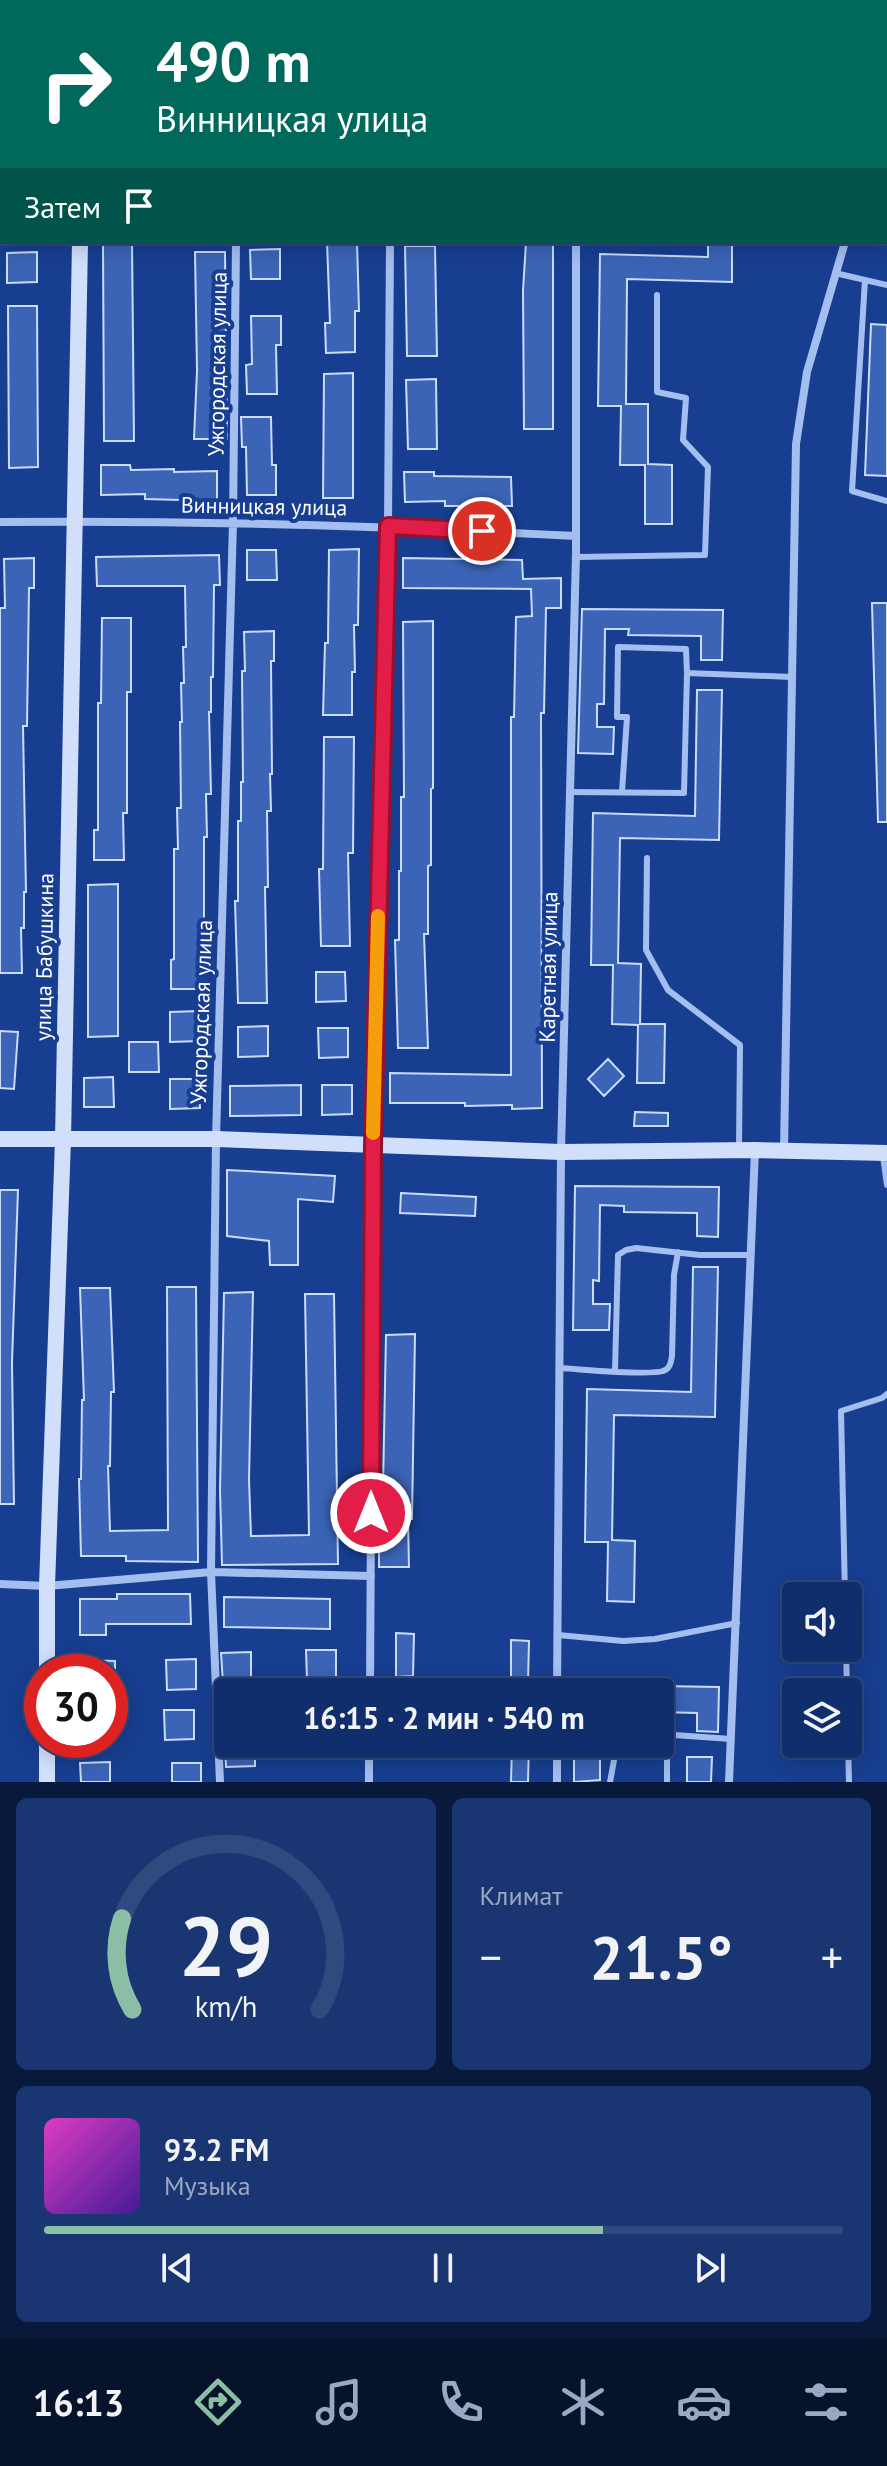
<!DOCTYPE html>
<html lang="ru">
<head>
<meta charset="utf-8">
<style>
  :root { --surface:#112e6c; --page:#1a3672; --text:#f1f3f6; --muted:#9ca8c2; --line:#304a7f; --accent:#8abfa5 }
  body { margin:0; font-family:"PT Sans",sans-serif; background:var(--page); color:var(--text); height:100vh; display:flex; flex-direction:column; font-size:30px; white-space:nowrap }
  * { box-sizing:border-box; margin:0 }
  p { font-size:26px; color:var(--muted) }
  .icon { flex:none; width:44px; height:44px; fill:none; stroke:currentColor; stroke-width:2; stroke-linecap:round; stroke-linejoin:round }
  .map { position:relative; height:1782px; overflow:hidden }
  .drawer { display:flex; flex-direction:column; gap:16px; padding:16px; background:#09193b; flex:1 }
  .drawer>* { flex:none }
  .guide { position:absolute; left:0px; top:0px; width:888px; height:244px; box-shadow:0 4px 20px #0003,0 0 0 2px var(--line); background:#00695c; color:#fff; overflow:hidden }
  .tools { position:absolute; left:782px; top:1582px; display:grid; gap:16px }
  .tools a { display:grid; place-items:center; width:80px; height:80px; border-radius:8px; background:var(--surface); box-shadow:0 4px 20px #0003,0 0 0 2px var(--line); font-size:40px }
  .speed { position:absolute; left:24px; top:1654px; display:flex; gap:16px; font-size:40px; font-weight:700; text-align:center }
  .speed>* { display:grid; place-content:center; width:104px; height:104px; border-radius:50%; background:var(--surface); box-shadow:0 4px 20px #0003,0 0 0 2px var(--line); line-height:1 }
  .speed .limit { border:12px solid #d22; background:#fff; color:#111 }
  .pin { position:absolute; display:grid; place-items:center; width:68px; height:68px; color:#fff; margin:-34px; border:4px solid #fff; border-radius:50%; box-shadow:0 2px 8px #0007 }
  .me { position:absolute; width:88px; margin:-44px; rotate:0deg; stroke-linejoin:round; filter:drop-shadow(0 0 6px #0008) }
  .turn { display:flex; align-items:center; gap:28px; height:168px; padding:0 24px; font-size:36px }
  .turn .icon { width:104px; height:104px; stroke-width:2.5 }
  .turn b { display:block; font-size:56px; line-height:68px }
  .then { display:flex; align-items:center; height:76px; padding:0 24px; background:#0003; gap:16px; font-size:30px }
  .big { font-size:60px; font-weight:600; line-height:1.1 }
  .drawer .widget { flex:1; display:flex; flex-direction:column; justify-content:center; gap:12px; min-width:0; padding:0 28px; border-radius:12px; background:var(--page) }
  .drawer .dial { align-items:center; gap:0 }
  .dial svg { height:208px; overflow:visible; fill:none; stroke:var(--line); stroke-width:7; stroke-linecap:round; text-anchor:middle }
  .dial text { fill:var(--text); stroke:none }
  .song { display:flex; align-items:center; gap:24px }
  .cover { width:96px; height:96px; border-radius:12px; background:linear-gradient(135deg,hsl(310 70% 55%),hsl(260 70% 35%)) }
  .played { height:8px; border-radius:4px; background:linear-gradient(90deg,var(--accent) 70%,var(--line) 70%) }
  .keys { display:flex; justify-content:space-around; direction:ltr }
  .heat { display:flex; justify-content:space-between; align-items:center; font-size:44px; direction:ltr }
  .drawer .tiles { flex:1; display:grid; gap:16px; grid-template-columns:1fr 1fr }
  .widget:last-child { grid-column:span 2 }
  .trip { position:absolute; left:214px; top:1678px; width:460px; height:80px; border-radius:8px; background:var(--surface); box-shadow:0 4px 20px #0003,0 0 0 2px var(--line); font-weight:600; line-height:80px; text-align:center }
  .tabs { display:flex; height:128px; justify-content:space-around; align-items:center; background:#07122b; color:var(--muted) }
  .tabs .icon { width:56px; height:56px }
  .tabs .current { color:var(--accent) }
  .tabs b { font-size:36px; color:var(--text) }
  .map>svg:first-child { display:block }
  .building { fill:#3b64b6; stroke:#cbdbfb; stroke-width:2 }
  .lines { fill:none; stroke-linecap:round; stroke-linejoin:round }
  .lane { stroke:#a4bef0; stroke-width:6 }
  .street { stroke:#a4bef0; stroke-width:8 }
  .secondary { stroke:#d2dffb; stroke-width:16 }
  .route-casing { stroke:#92132f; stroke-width:20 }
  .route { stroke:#e11d48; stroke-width:14 }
  .slow { stroke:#f59e0b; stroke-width:14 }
  .labels { text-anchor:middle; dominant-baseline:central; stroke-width:8; stroke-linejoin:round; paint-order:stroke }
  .street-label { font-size:22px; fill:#fff; stroke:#173e90 }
</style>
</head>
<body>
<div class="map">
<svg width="887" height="1782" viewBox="0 0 887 1782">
  <rect width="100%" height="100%" fill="#173e90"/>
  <!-- building -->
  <path class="building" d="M103 242H132L134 441H104Z
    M327 242H357L359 311H355V352L326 353 325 323H330Z
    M526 242H553V429H524L523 291Z
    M708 242H732V282L627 279 626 404H648V464L672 465V524H645V465H620L621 406H598L600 254 708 257Z
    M405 246H435L437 356H407Z
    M280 249V279H251L250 250Z
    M37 252V282L7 283V253Z
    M195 252H225L227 439H194L197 371Z
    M8 306H37L38 467 9 468Z
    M251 316H281V345H276L277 394H247L246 365 252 364Z
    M871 324 887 325V476L865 475Z
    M353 373V498H323L324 374Z
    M436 379 437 449H408L406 380Z
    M241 417H271L272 465H276V495H247L246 447H242Z
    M101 465H130L131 470 174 469V472L217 471V501L145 499V494L101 495Z
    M404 472H434V476L511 477 512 506H445V501L405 502Z
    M359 549 358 625H354L355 672H352V715H323L325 643H328L329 550Z
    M247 550H276L277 580H247Z
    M219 555 220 585H214L213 677H211V712H209L211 794H206L207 837H204V951H200L201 989H171V960L174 959V849H178L177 808H181L180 722H182L181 683H184L183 647H186L185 586H97L96 557Z
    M34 558V588H29L27 726H23L26 892H24V928H21L22 973H0V608H5L4 559Z
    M403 558 522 560 523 579 561 578V608H546L544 713H541L542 1108 512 1109V1105L465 1106V1103H390V1073L511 1075V717H514L516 617 532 616 531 589 403 588Z
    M872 603H887V822H878Z
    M582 609 723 610 722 660H701V636L628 635 629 629H605L604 704H597V727H614L613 754 578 753Z
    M102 618H131V692H127V813H123L124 860H94V830H98V703H101Z
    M433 621V788L431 789V865L428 866V934H424L428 1048H398L395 940H399V871H401V797H404L403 622Z
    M274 631V661H271L272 774H270L271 811H267L268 887H265L267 1003H238L235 901H238V821H241V782H243L242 671H245L244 632Z
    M697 690H722L719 840 620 838 618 963 641 964 640 1024H665L664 1083H637L638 1025 612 1024 613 965H591L593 813 695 816Z
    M324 737H354L353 853H348L350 946H321L319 869H323Z
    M118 884V1036L88 1037V885Z
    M316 972H345L346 1001 316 1002Z
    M199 1011 200 1041 170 1042V1012Z
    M268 1026V1056L238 1057V1027Z
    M318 1028H348V1057L319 1058Z
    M0 1031 18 1032 14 1089 0 1088Z
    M129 1042H158L159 1072H129Z
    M608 1059 624 1076 604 1096 588 1079Z
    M113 1077 114 1107H84V1078Z
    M170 1079H199L200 1108 170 1109Z
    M301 1085V1115L230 1116V1086Z
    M322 1085H352V1114L322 1115Z
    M635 1112 668 1113V1126H634Z
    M227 1170 335 1176 333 1202 298 1199V1265H270L269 1241 227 1236Z
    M575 1186 719 1187 718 1237 697 1236V1213L624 1212V1206L600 1205 599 1281 593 1280V1304H610L609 1330H573Z
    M0 1190H18L12 1362 14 1504H0Z
    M401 1193 476 1197 475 1216 400 1213Z
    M693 1267H718L715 1417 614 1415 612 1540 635 1541 634 1602 607 1601 608 1542H585L587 1389 691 1392Z
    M167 1287H196L198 1562 126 1561V1556H81L79 1479H81L82 1400H84L80 1288H110L114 1392H111L110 1466H108L110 1531 168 1530Z
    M253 1292 249 1480 251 1536 309 1535 305 1294H334L338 1564 222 1565 220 1490 224 1293Z
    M415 1334 412 1519H408L409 1567H379V1538H382L386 1335Z
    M117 1594H190L191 1624H106V1635H80V1599H117Z
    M224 1597 330 1599V1629L224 1627Z
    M396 1633 414 1634 413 1676 396 1677Z
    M511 1640 529 1641 528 1683 511 1684Z
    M306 1650H336V1680H307Z
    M251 1652V1682L223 1683 221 1653Z
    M196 1659V1689L167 1690 166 1660Z
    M80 1660 115 1661V1672H79Z
    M660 1686 719 1687 718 1732 697 1731V1713L660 1712Z
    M164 1710H194V1739L165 1740Z
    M225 1744H255V1766L226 1767Z
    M512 1744H529L528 1782H511Z
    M574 1744H600V1780L574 1782Z
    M687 1757H712L711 1782H687Z
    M110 1762V1782H81L80 1763Z
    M172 1763H201V1782H172Z"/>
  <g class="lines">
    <!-- lane -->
    <path class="lane" d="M17 0V2
      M845 2 847 0
      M835 273 887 285
      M865 280 852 491 887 501
      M576 557 705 555 708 467 683 440 686 398 657 392V295
      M570 792 684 793 687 673 792 677
      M622 792 627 717H617L618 647 686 649 687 673
      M647 858 646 950 668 990 740 1045 739 1147
      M883 1156 887 1185
      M560 1368C580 1369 648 1376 663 1371 670 1369 671 1362 672 1356L674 1275 678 1252
      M615 1371 618 1255 626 1250 636 1248 700 1255H751
      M845 1596 841 1411 882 1398 887 1394
      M558 1635 623 1641 655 1639 737 1623
      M846 1648 847 1692
      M660 1734 731 1739
      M848 1740 849 1782
      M610 1782 617 1744
      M667 1782V1735"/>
    <!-- street -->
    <path class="street" d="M877 0 887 2
      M239 2V0
      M393 2V0
      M577 2V0
      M886 104 887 101
      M0 522C192 520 384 526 576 536
      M784 1151 796 444 807 372 845 242
      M0 1584 47 1586 211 1572 371 1576
      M370 1692 373 1146 388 526 390 242
      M557 1692 561 1152 576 553V242
      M220 1782 211 1572 216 1139 233 522 236 242
      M369 1782V1744
      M557 1782V1744
      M729 1782 755 1150"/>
    <!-- secondary -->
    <path class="secondary" d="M86 2V0
      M0 1139H216L561 1152 755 1150 887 1153
      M47 1672V1586L63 1140 80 242
      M47 1782V1740"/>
  </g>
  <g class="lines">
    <!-- route casing -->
    <g class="route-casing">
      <path id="route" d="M371 1513 373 1146 388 526 482 531"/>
    </g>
    <!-- route -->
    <use href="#route" class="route"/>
    <!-- slow -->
    <path class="slow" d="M373 1133 378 916"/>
  </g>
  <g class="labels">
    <!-- street labels -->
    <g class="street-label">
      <text transform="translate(217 364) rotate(-89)">Ужгородская улица</text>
      <text transform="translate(264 506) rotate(1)">Винницкая улица</text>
      <text transform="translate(44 957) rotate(-89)">улица Бабушкина</text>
      <text transform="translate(548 967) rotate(-89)">Каретная улица</text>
      <text transform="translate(201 1012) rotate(-88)">Ужгородская улица</text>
    </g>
  </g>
</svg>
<div class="tools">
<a><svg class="icon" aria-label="sound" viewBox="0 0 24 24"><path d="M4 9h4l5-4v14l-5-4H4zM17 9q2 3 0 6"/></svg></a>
<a><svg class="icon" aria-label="layers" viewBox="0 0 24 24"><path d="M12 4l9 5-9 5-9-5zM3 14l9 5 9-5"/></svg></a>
</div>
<div class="speed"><div class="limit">30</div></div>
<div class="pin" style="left:482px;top:531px;background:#d93025"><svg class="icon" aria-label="arrive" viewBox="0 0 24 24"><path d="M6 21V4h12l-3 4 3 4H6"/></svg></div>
<svg class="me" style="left:371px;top:1513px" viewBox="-20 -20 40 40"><circle r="17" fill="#e11d48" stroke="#fff" stroke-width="3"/><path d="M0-11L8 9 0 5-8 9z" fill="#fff"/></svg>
<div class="trip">16:15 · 2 мин · 540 m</div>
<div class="guide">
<div class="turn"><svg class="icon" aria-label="right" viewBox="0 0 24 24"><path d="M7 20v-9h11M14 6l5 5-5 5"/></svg><div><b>490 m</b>Винницкая улица</div></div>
<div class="then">Затем<svg class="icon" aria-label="arrive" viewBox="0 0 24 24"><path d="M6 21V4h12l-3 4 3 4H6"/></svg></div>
</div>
</div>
<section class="drawer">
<div class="tiles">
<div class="widget dial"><svg viewBox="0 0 100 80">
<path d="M14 69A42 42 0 1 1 86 69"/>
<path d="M14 69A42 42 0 0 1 10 34" stroke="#8abfa5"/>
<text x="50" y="56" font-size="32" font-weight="700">29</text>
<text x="50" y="72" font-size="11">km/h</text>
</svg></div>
<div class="widget"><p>Климат</p>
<div class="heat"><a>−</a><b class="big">21.5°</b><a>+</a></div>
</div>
<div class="widget">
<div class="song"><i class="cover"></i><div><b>93.2 FM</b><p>Музыка</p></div></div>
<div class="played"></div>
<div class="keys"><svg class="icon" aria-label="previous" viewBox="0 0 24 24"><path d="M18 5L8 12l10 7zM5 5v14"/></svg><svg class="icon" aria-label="pause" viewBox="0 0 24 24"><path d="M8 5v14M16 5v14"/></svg><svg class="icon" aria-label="next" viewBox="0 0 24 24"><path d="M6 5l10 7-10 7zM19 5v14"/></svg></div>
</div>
</div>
</section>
<nav class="tabs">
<b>16:13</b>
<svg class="icon current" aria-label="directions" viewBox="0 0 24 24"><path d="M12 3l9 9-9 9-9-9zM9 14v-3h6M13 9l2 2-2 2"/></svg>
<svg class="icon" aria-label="music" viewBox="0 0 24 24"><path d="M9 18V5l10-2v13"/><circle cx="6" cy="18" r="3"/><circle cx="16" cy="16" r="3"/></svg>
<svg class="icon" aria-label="phone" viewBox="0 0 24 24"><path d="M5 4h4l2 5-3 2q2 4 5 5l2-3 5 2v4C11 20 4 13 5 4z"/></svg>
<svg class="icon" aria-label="climate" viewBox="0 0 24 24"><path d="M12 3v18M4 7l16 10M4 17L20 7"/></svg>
<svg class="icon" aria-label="car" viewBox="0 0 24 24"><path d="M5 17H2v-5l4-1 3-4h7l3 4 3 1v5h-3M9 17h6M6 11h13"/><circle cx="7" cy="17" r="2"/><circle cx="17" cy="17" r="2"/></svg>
<svg class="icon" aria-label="filters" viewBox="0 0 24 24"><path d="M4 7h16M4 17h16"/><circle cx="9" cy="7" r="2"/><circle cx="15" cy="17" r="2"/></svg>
</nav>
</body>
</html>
